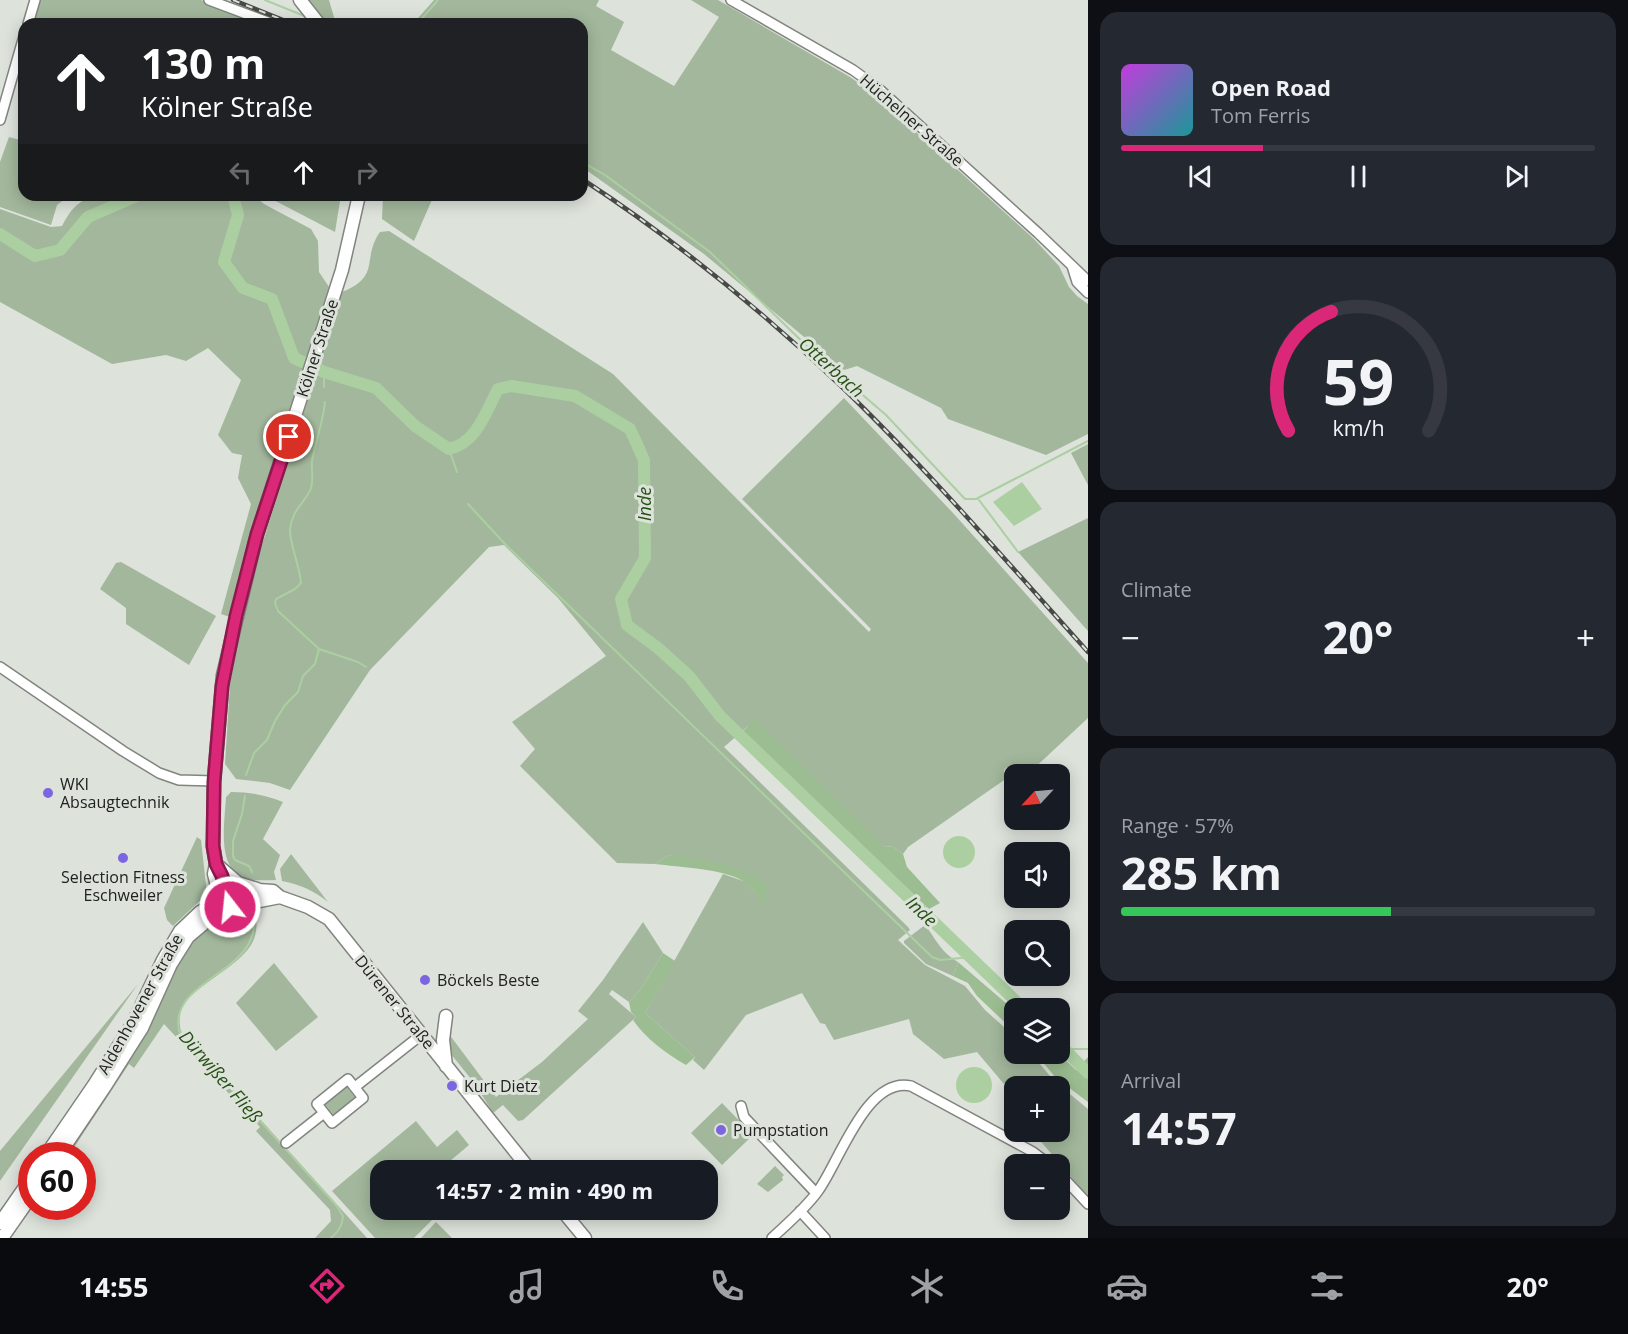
<!DOCTYPE html>
<html lang="en">
<head>
<meta charset="utf-8">
<style>
  :root { --surface:#171b24; --page:#242831; --text:#f1f3f6; --muted:#9ea1a6; --line:#363941; --accent:#db2777 }
  body { margin:0; font-family:"Open Sans",sans-serif; background:var(--page); color:var(--text); height:100vh; display:flex; flex-direction:column; font-size:22px; white-space:nowrap }
  * { box-sizing:border-box; margin:0 }
  p { font-size:20px; color:var(--muted) }
  .icon { flex:none; width:33px; height:33px; fill:none; stroke:currentColor; stroke-width:2; stroke-linecap:round; stroke-linejoin:round }
  .map { position:relative; flex:1; overflow:hidden }
  .side { display:flex; flex-direction:column; gap:12px; padding:12px; background:#0d0f14; width:540px }
  .side>* { flex:none }
  .top-card { position:absolute; left:18px; top:18px; width:570px; height:183px; border-radius:18px; box-shadow:0 3px 15px #0003; background:#202124; color:#fff; overflow:hidden }
  .needle { width:39px; rotate:244deg }
  .controls { position:absolute; left:1004px; top:764px; display:grid; gap:12px }
  .controls a { display:grid; place-items:center; width:66px; height:66px; border-radius:12px; background:var(--surface); box-shadow:0 3px 15px #0003; font-size:30px }
  .speed { position:absolute; left:18px; top:1142px; display:flex; gap:12px; font-size:30px; font-weight:700; text-align:center }
  .speed>* { display:grid; place-content:center; width:78px; height:78px; border-radius:50%; background:var(--surface); box-shadow:0 3px 15px #0003; line-height:1 }
  .speed .limit { border:9px solid #d22; background:#fff; color:#111 }
  .pin { position:absolute; display:grid; place-items:center; width:51px; height:51px; color:#fff; margin:-26px; border:3px solid #fff; border-radius:50%; box-shadow:0 2px 6px #0007 }
  .me { position:absolute; width:66px; margin:-33px; rotate:344deg; stroke-linejoin:round; filter:drop-shadow(0 0 4px #0008) }
  .turn { display:flex; align-items:center; gap:21px; height:126px; padding:0 24px; font-size:27px }
  .turn .icon { width:78px; height:78px; stroke-width:2.5 }
  .turn b { display:block; font-size:42px; line-height:51px }
  .lanes { display:flex; align-items:center; height:57px; padding:0 24px; background:#0003; justify-content:center; gap:30px; direction:ltr }
  .lanes .off { opacity:.35 }
  .big { font-size:45px; font-weight:700; line-height:1.1 }
  .side .widget { flex:1; display:flex; flex-direction:column; justify-content:center; gap:9px; min-width:0; padding:0 21px; border-radius:18px; background:var(--page) }
  .side .dial { align-items:center; gap:0 }
  .dial svg { height:156px; overflow:visible; fill:none; stroke:var(--line); stroke-width:7; stroke-linecap:round; text-anchor:middle }
  .dial text { fill:var(--text); stroke:none }
  .song { display:flex; align-items:center; gap:18px }
  .cover { width:72px; height:72px; border-radius:9px; background:linear-gradient(135deg,hsl(290 70% 55%),hsl(180 70% 35%)) }
  .played { height:6px; border-radius:3px; background:linear-gradient(90deg,var(--accent) 30%,var(--line) 30%) }
  .keys { display:flex; justify-content:space-around; direction:ltr }
  .heat { display:flex; justify-content:space-between; align-items:center; font-size:33px; direction:ltr }
  .charge { height:9px; border-radius:4px; background:linear-gradient(90deg,#34c759 57%,var(--line) 0) }
  .trip { position:absolute; left:370px; top:1160px; width:348px; height:60px; border-radius:18px; background:var(--surface); box-shadow:0 3px 15px #0003; font-weight:700; line-height:60px; text-align:center }
  .dock { display:flex; height:96px; justify-content:space-around; align-items:center; background:#090b0e; color:var(--muted) }
  .dock .icon { width:42px; height:42px }
  .dock .selected { color:var(--accent) }
  .dock b { font-size:27px; color:var(--text) }
  main { display:flex; flex:1; min-height:0 }
  .map>svg:first-child { display:block }
  .green { fill:#a2b79c }
  .forest { fill:#9cbd91 }
  .water { fill:#accfa2 }
  .lines { fill:none; stroke-linecap:round; stroke-linejoin:round }
  .stream { stroke:#accfa2; stroke-width:2 }
  .river { stroke:#accfa2; stroke-width:12 }
  .minor-casing { stroke:#81857f; stroke-width:12 }
  .major-casing { stroke:#81857f; stroke-width:15 }
  .minor { stroke:#fff; stroke-width:9 }
  .major { stroke:#fff; stroke-width:12 }
  .rail-casing { stroke:#484a47; stroke-width:4.5 }
  .rail { stroke:#dde2db; stroke-width:2; stroke-dasharray:7; stroke-linecap:butt }
  .route-casing { stroke:#8e194d; stroke-width:15 }
  .route { stroke:#db2777; stroke-width:10 }
  .poi-dot { fill:#7c65e0; stroke:#dde2db; stroke-width:2 }
  .labels { text-anchor:middle; dominant-baseline:central; stroke-width:6; stroke-linejoin:round; paint-order:stroke }
  .street-label { font-size:16px; fill:#202220; stroke:#dde2db }
  .poi-label { font-size:16px; fill:#202220; stroke:#dde2db; text-anchor:start }
  .water-label { font-size:18px; font-style:italic; fill:#265115; stroke:#dde2db }
</style>
</head>
<body>
<main>
<div class="map">
<svg width="1088" height="1238" viewBox="0 0 1088 1238">
  <rect width="100%" height="100%" fill="#dde2db"/>
  <!-- green -->
  <path class="green" d="M36 0H201L267 24H30Z
    M308 0H329L336 24H326Z
    M434 0H599L596 6 624 22 611 50 674 86 719 17 691 0H718L850 77 873 93 1034 239 1059 266 1069 287 1077 296 1088 304V434L1046 455 948 419 941 408 857 366 844 370 704 254 582 167V24H413Z
    M9 137 24 141V195H70L57 205 51 225 0 207V162Z
    M95 195H253L264 204 311 229 318 241 319 272 329 287 253 532 230 617 221 614 251 504 238 478 242 455 232 453 218 435 241 380 208 348 186 361 166 355 112 364 0 302V209L51 227 62 226C71 209 77 202 95 195Z
    M269 195H341L335 232 268 197Z
    M383 195H434L414 241 382 219Z
    M389 231 613 374 869 632 871 629 742 499 844 398 953 513 1088 663V718L1028 774H1014L1007 767 1004 770 1007 778 908 847 903 854 892 846 885 847 748 726 724 747 908 927 910 930 898 940 925 965 965 986 985 1010 1014 1036V1053H1031L1054 1081 1088 1109V1197L1032 1131H1059V1086H1014V1109L1007 1100 1009 1090 977 1052 944 1059 913 1034 909 1019 834 1040 825 1024 820 1023 802 993 746 1015 704 1070 693 1060 695 1057 645 1013 723 874 746 882 758 896 767 884 669 855 655 864 617 863 520 766 535 749 512 722 606 656 558 598 504 545 489 547 370 670 290 790 270 783 236 779 225 764 230 684 248 589 342 292C382 276 361 259 380 232Z
    M1088 444V485L1071 453Z
    M1088 518V631L1018 552Z
    M121 562 216 616 189 665 126 624V608L100 589 116 563Z
    M231 792C250 792 265 795 283 802L263 839 280 855 274 872 276 880C267 880 257 881 248 879 215 872 225 822 226 797Z
    M197 837 201 840 207 894 173 926 167 920 164 908Z
    M291 854 328 902C313 890 301 885 282 881L280 869Z
    M256 908C257 920 258 934 251 945 236 969 191 987 182 1008 179 1015 179 1025 181 1031L367 1238H315L331 1221 330 1210 256 1131 260 1127 164 1024 134 1068 129 1064 69 1155H65L192 941 221 917Z
    M643 922 663 953 640 990 629 1002 612 990 609 994 636 1017 523 1120 518 1121 503 1105 493 1113 475 1084 451 1054 446 1030 496 1097 542 1062 588 1019 578 1011 603 980Z
    M925 925C938 942 940 951 958 962L953 976 926 964 904 943V941Z
    M274 963 318 1017 276 1051 236 1003Z
    M138 984 0 1181V1151Z
    M345 1085 356 1099 335 1117 324 1103Z
    M722 1103 753 1135 722 1165 691 1133Z
    M416 1121 437 1147 457 1130 469 1145 450 1161 457 1170H381V1209H443L414 1238H375L332 1191Z
    M775 1166 784 1175 782 1177 783 1180 768 1192 757 1184Z
    M436 1222 452 1238H421Z"/>
  <!-- forest -->
  <path class="forest" d="M755 719 885 847 892 846 903 854 907 867 940 903 929 909 743 731Z
    M669 855C706 860 735 863 767 884L764 907C759 899 754 890 747 884 731 869 677 867 655 864Z
    M663 953 675 961 645 1013 695 1057 686 1065C667 1054 646 1039 633 1020L636 1017 631 1012 629 1002 640 990Z
    M958 962 1014 1010V1031L977 996 968 983 953 976Z
    M1035 1053H1058L1076 1070 1088 1057V1102L1056 1078Z"/>
  <!-- water -->
  <path class="water" d="M1022 482 1042 509 1014 526 993 502Z
    M943 852a16 16 0 1 1 32 0a16 16 0 1 1-32 0Z
    M956 1085a18 18 0 1 1 36 0a18 18 0 1 1-36 0Z"/>
  <g class="lines">
    <!-- stream -->
    <path class="stream" d="M265 0 307 17
      M417 24 438 0
      M582 162 605 175 710 252 814 353 886 415 965 499H976L1088 441
      M324 387V372
      M449 449 457 472
      M979 500 1018 552
      M468 504 506 545 932 957 940 960 971 957
      M319 649 358 662 366 667
      M246 775 254 753 267 740 275 721 285 705 298 692 303 676 315 664 319 649 278 611 275 603 276 599 295 589 301 583C300 567 289 542 290 529 292 509 306 502 311 488 314 479 311 470 312 461 316 440 323 422 325 402
      M245 796 242 814 233 841V856L235 860 249 866 252 872
      M215 922 254 911C254 921 255 930 251 939 236 976 170 986 179 1031L336 1205 343 1216C342 1226 339 1231 331 1238
      M1064 1049H1088"/>
    <!-- river -->
    <path class="river" d="M233 195 238 215 224 262 243 288 272 299 294 358 324 372 376 388 415 426 449 449C477 443 486 411 498 389L511 386 575 396 630 429 644 460 645 558 621 599 627 625 658 648 689 676 720 716 1023 1008
      M0 234 35 256 60 250 88 217 139 195
      M1059 1044 1088 1073"/>
    <!-- minor casing -->
    <g class="minor-casing">
      <path id="minor" d="M209 0 273 24
        M731 0 853 70 878 88 1038 233 1088 281
        M28 24 35 0
        M0 120 24 36
        M1072 266 1077 282 1088 293
        M0 667 123 751 159 773 179 780 214 781
        M348 1079 363 1098 332 1123 317 1104Z
        M355 1087 421 1035
        M741 1106 744 1117 816 1193
        M286 1143 324 1113
        M1059 1173 1088 1204
        M800 1211 825 1238
        M772 1238C788 1223 805 1209 818 1191 839 1163 866 1076 911 1086L1033 1152 1049 1164"/>
    </g>
    <!-- major casing -->
    <g class="major-casing">
      <path id="major" d="M300 0 319 24
        M216 864 238 883 257 889
        M223 910 214 874 216 864 213 846 214 781 223 675 257 534 342 270 359 195
        M446 1066 443 1040 446 1016
        M46 1155 94 1085 133 1023 163 960 180 931 200 912 227 897 258 890 273 891 280 897 308 907 329 919 530 1170
        M59 1155 104 1088 142 1028 171 964 188 937 214 915 230 907 280 897
        M561 1209 585 1238
        M0 1223 32 1177
        M2 1238 32 1195"/>
    </g>
    <!-- minor -->
    <use href="#minor" class="minor"/>
    <!-- major -->
    <use href="#major" class="major"/>
    <!-- rail casing -->
    <g class="rail-casing">
      <path id="rail" d="M233 0 293 24
        M582 179C674 239 761 310 841 386 928 470 1007 562 1088 652"/>
    </g>
    <!-- rail -->
    <use href="#rail" class="rail"/>
  </g>
  <g class="lines">
    <!-- route casing -->
    <g class="route-casing">
      <path id="route" d="M230 907 222 876 216 864 213 846 214 782 222 686 236 616 257 534 289 437"/>
    </g>
    <!-- route -->
    <use href="#route" class="route"/>
  </g>
  <!-- markers -->
  <g class="poi-dot">
    <circle cx="48" cy="793" r="6"/>
    <circle cx="123" cy="858" r="6"/>
    <circle cx="425" cy="980" r="6"/>
    <circle cx="452" cy="1086" r="6"/>
    <circle cx="721" cy="1130" r="6"/>
  </g>
  <g class="labels">
    <!-- street labels -->
    <g class="street-label">
      <text transform="translate(912 120) rotate(41)">Hüchelner Straße</text>
      <text transform="translate(317 348) rotate(-72)">Kölner Straße</text>
      <text transform="translate(395 1002) rotate(51)">Dürener Straße</text>
      <text transform="translate(140 1004) rotate(-61)">Aldenhovener Straße</text>
    </g>
    <!-- poi labels -->
    <g class="poi-label">
      <text x="60" y="784">WKI<tspan x="60" dy="18">Absaugtechnik</tspan></text>
      <text x="123" y="877" text-anchor="middle">Selection Fitness<tspan x="123" dy="18">Eschweiler</tspan></text>
      <text x="437" y="980">Böckels Beste</text>
      <text x="464" y="1086">Kurt Dietz</text>
      <text x="733" y="1130">Pumpstation</text>
    </g>
    <!-- water labels -->
    <g class="water-label">
      <text transform="translate(832 367) rotate(42)">Otterbach</text>
      <text transform="translate(644 504) rotate(-90)">Inde</text>
      <text transform="translate(922 911) rotate(44)">Inde</text>
      <text transform="translate(221 1076) rotate(49)">Dürwißer Fließ</text>
    </g>
  </g>
</svg>
<div class="controls">
<a><svg class="needle" viewBox="-14 -14 28 28"><path d="M0-13l5 13h-10z" fill="#e53935"/><path d="M0 13l5-13h-10z" fill="#9ea1a6"/></svg></a>
<a><svg class="icon" aria-label="sound" viewBox="0 0 24 24"><path d="M4 9h4l5-4v14l-5-4H4zM17 9q2 3 0 6"/></svg></a>
<a><svg class="icon" aria-label="search" viewBox="0 0 24 24"><circle cx="10" cy="10" r="6"/><path d="M15 15l6 6"/></svg></a>
<a><svg class="icon" aria-label="layers" viewBox="0 0 24 24"><path d="M12 4l9 5-9 5-9-5zM3 14l9 5 9-5"/></svg></a>
<a>+</a>
<a>−</a>
</div>
<div class="speed"><div class="limit">60</div></div>
<div class="pin" style="left:289px;top:437px;background:#d93025"><svg class="icon" aria-label="arrive" viewBox="0 0 24 24"><path d="M6 21V4h12l-3 4 3 4H6"/></svg></div>
<svg class="me" style="left:230px;top:907px" viewBox="-20 -20 40 40"><circle r="17" fill="#db2777" stroke="#fff" stroke-width="3"/><path d="M0-11L8 9 0 5-8 9z" fill="#fff"/></svg>
<div class="trip">14:57 · 2 min · 490 m</div>
<div class="top-card">
<div class="turn"><svg class="icon" aria-label="ahead" viewBox="0 0 24 24"><path d="M12 20V5M6 11l6-6 6 6"/></svg><div><b>130 m</b>Kölner Straße</div></div>
<div class="lanes"><svg class="icon off" aria-label="left" viewBox="0 0 24 24"><path d="M17 20v-9H6M10 6l-5 5 5 5"/></svg><svg class="icon" aria-label="ahead" viewBox="0 0 24 24"><path d="M12 20V5M6 11l6-6 6 6"/></svg><svg class="icon off" aria-label="right" viewBox="0 0 24 24"><path d="M7 20v-9h11M14 6l5 5-5 5"/></svg></div>
</div>
</div>
<section class="side">
<div class="widget">
<div class="song"><i class="cover"></i><div><b>Open Road</b><p>Tom Ferris</p></div></div>
<div class="played"></div>
<div class="keys"><svg class="icon" aria-label="previous" viewBox="0 0 24 24"><path d="M18 5L8 12l10 7zM5 5v14"/></svg><svg class="icon" aria-label="pause" viewBox="0 0 24 24"><path d="M8 5v14M16 5v14"/></svg><svg class="icon" aria-label="next" viewBox="0 0 24 24"><path d="M6 5l10 7-10 7zM19 5v14"/></svg></div>
</div>
<div class="widget dial"><svg viewBox="0 0 100 80">
<path d="M14 69A42 42 0 1 1 86 69"/>
<path d="M14 69A42 42 0 0 1 36 8" stroke="#db2777"/>
<text x="50" y="56" font-size="32" font-weight="700">59</text>
<text x="50" y="72" font-size="11">km/h</text>
</svg></div>
<div class="widget"><p>Climate</p>
<div class="heat"><a>−</a><b class="big">20°</b><a>+</a></div>
</div>
<div class="widget"><p>Range · 57%</p><b class="big">285 km</b><div class="charge"></div></div>
<div class="widget"><p>Arrival</p><b class="big">14:57</b></div>
</section>
</main>
<nav class="dock">
<b>14:55</b>
<svg class="icon selected" aria-label="directions" viewBox="0 0 24 24"><path d="M12 3l9 9-9 9-9-9zM9 14v-3h6M13 9l2 2-2 2"/></svg>
<svg class="icon" aria-label="music" viewBox="0 0 24 24"><path d="M9 18V5l10-2v13"/><circle cx="6" cy="18" r="3"/><circle cx="16" cy="16" r="3"/></svg>
<svg class="icon" aria-label="phone" viewBox="0 0 24 24"><path d="M5 4h4l2 5-3 2q2 4 5 5l2-3 5 2v4C11 20 4 13 5 4z"/></svg>
<svg class="icon" aria-label="climate" viewBox="0 0 24 24"><path d="M12 3v18M4 7l16 10M4 17L20 7"/></svg>
<svg class="icon" aria-label="car" viewBox="0 0 24 24"><path d="M5 17H2v-5l4-1 3-4h7l3 4 3 1v5h-3M9 17h6M6 11h13"/><circle cx="7" cy="17" r="2"/><circle cx="17" cy="17" r="2"/></svg>
<svg class="icon" aria-label="filters" viewBox="0 0 24 24"><path d="M4 7h16M4 17h16"/><circle cx="9" cy="7" r="2"/><circle cx="15" cy="17" r="2"/></svg>
<b>20°</b>
</nav>
</body>
</html>
